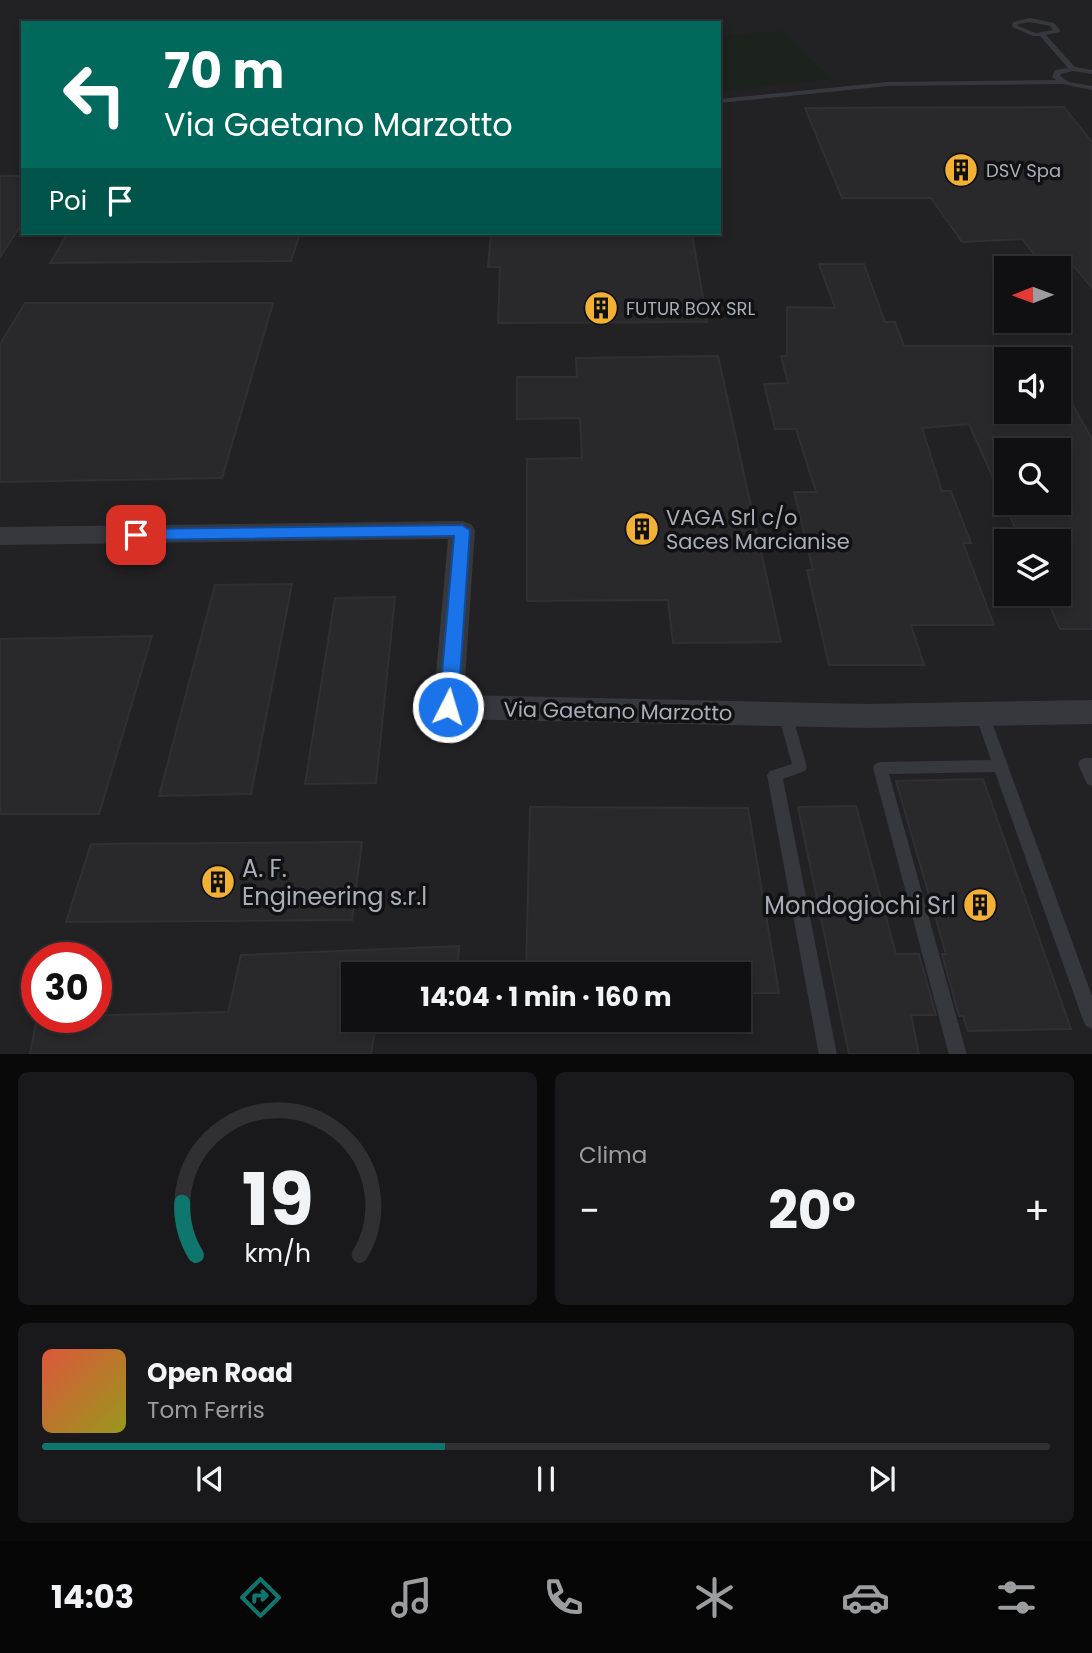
<!DOCTYPE html>
<html lang="it">
<head>
<meta charset="utf-8">
<style>
  :root { --surface:#101012; --page:#19191b; --text:#f1f3f6; --muted:#9c9d9f; --line:#303032; --accent:#0f766e }
  body { margin:0; font-family:Poppins,sans-serif; background:var(--page); color:var(--text); height:100vh; display:flex; flex-direction:column; font-size:26px; white-space:nowrap }
  * { box-sizing:border-box; margin:0 }
  p { font-size:23px; color:var(--muted) }
  .icon { flex:none; width:38px; height:38px; fill:none; stroke:currentColor; stroke-width:2; stroke-linecap:round; stroke-linejoin:round }
  .map { position:relative; height:1054px; overflow:hidden }
  .details { display:flex; flex-direction:column; gap:18px; padding:18px; background:#09090a; flex:1 }
  .details>* { flex:none }
  .top-card { position:absolute; left:21px; top:21px; width:700px; height:214px; border-radius:0px; box-shadow:0 4px 10px #0003,0 0 0 2px var(--line); background:#00695c; color:#fff; overflow:hidden }
  .needle { width:46px; rotate:269deg }
  .controls { position:absolute; left:994px; top:256px; display:grid; gap:14px }
  .controls a { display:grid; place-items:center; width:77px; height:77px; border-radius:0px; background:var(--surface); box-shadow:0 4px 10px #0003,0 0 0 2px var(--line); font-size:35px }
  .speed { position:absolute; left:21px; top:942px; display:flex; gap:14px; font-size:35px; font-weight:700; text-align:center }
  .speed>* { display:grid; place-content:center; width:91px; height:91px; border-radius:50%; background:var(--surface); box-shadow:0 4px 10px #0003,0 0 0 2px var(--line); line-height:1 }
  .speed .limit { border:10px solid #d22; background:#fff; color:#111 }
  .pin { position:absolute; display:grid; place-items:center; width:60px; height:60px; color:#fff; margin:-30px; border-radius:14px; box-shadow:0 4px 10px #0006 }
  .me { position:absolute; width:77px; margin:-38px; rotate:5deg; stroke-linejoin:round; filter:drop-shadow(0 0 5px #0008) }
  .turn { display:flex; align-items:center; gap:24px; height:147px; padding:0 28px; font-size:32px }
  .turn .icon { width:91px; height:91px; stroke-width:2.5 }
  .turn b { display:block; font-size:49px; line-height:60px }
  .then { display:flex; align-items:center; height:66px; padding:0 28px; background:#0003; gap:14px; font-size:26px }
  .big { font-size:52px; font-weight:700; line-height:1.1 }
  .details .tile { flex:1; display:flex; flex-direction:column; justify-content:center; gap:10px; min-width:0; padding:0 24px; border-radius:10px; background:var(--page) }
  .details .dial { align-items:center; gap:0 }
  .dial svg { height:182px; overflow:visible; fill:none; stroke:var(--line); stroke-width:7; stroke-linecap:round; text-anchor:middle }
  .dial text { fill:var(--text); stroke:none }
  .song { display:flex; align-items:center; gap:21px }
  .cover { width:84px; height:84px; border-radius:10px; background:linear-gradient(135deg,hsl(10 70% 55%),hsl(60 70% 35%)) }
  .played { height:7px; border-radius:4px; background:linear-gradient(90deg,var(--accent) 40%,var(--line) 40%) }
  .keys { display:flex; justify-content:space-around; direction:ltr }
  .heat { display:flex; justify-content:space-between; align-items:center; font-size:38px; direction:ltr }
  .details .tiles { flex:1; display:grid; gap:18px; grid-template-columns:1fr 1fr }
  .tile:last-child { grid-column:span 2 }
  .trip { position:absolute; left:341px; top:962px; width:410px; height:70px; border-radius:0px; background:var(--surface); box-shadow:0 4px 10px #0003,0 0 0 2px var(--line); font-weight:700; line-height:70px; text-align:center }
  .tab-bar { display:flex; height:112px; justify-content:space-around; align-items:center; background:#060607; color:var(--muted) }
  .tab-bar .icon { width:49px; height:49px }
  .tab-bar .current { color:var(--accent) }
  .tab-bar b { font-size:32px; color:var(--text) }
  .map>svg:first-child { display:block }
  .built { fill:#222225; fill-rule:evenodd }
  .green { fill:#1c231d }
  .building { fill:#29292c; stroke:#303034; stroke-width:2; fill-rule:evenodd }
  .lines { fill:none; stroke-linecap:round; stroke-linejoin:round }
  .service { fill:#37383d; fill-rule:evenodd }
  .minor { fill:#37383d; fill-rule:evenodd }
  .route { fill:#1a73e8; stroke:#114b97; stroke-width:2 }
  .labels { text-anchor:middle; dominant-baseline:central; stroke-width:7; stroke-linejoin:round; paint-order:stroke }
  .far-poi-label { font-size:18px; fill:#a8adb8; stroke:#111113; text-anchor:start }
  .poi-label { font-size:21px; fill:#a8adb8; stroke:#111113; text-anchor:start }
  .street-label { font-size:21px; fill:#a8adb8; stroke:#111113 }
  .near-poi-label { font-size:24px; fill:#a8adb8; stroke:#111113; text-anchor:start }
</style>
</head>
<body>
<div class="map">
<svg width="1092" height="1055" viewBox="0 0 1092 1055">
  <rect width="100%" height="100%" fill="#161618"/>
  <!-- built -->
  <path class="built" d="M0 0H1092V1054L0 1055ZM23 23H719V233H23ZM1006 268H1059V320H1006ZM1006 359H1059V411H1006ZM1006 450H1059V502H1006ZM1006 541H1059V593H1006ZM37 957H96V1017H37ZM354 975H738V1020H354Z"/>
  <!-- green -->
  <path class="green" d="M781 31 831 79 719 91V36Z"/>
  <!-- building -->
  <path class="building" d="M1064 107 1092 142V288L1067 258 1038 259 1022 239 962 242 931 198H842L805 108Z
    M0 176H23V222L0 257Z
    M68 233H300L291 261 50 263Z
    M491 233H692L707 322 498 323 500 267H488Z
    M819 264H864L885 322H895L904 346H1006V411H1059V380L1092 439V629H1060L1044 593H1059V541H1021L969 424 922 428 942 491H951L971 543H963L994 625H911L924 665H829L807 570H813L794 492H816L796 429H775L764 384 788 383 781 356H787V307L835 308ZM1006 450H1059V502H1006Z
    M25 303H273L222 478 0 482V344Z
    M718 356 781 642 673 643 668 600 527 601V459L582 458 580 418 517 419V377H577L576 358Z
    M292 584 251 794 159 796 215 585Z
    M395 597 376 783 305 784 335 598Z
    M152 636 99 814H0V639Z
    M983 779 1071 1029 968 1031 963 1016H959L942 954H946L896 781Z
    M856 806 896 954H919L936 1015H911L919 1054H849L798 807Z
    M530 807 748 808 779 993H738V975H526Z
    M362 842 352 920 66 922 91 844Z
    M459 946 457 975H354V1020H377L371 1054H30L37 1017 228 1012 241 955Z"/>
  <g class="lines">
    <!-- service -->
    <path class="service" d="M1030 18 1054 23 1060 30V32L1046 35 1075 67 1092 70V74L1073 71 1061 74 1060 76 1069 82 1092 86V90L1062 84 888 86 719 103V99L888 82 1056 80 1052 77 1055 70 1068 68 1040 36H1033L1012 27 1013 22ZM1030 22 1050 26 1053 30 1036 33 1018 26V24Z
      M785 708 790 710 792 714 807 767 805 771 783 779 837 1055H819L767 775 770 771 792 764 778 714 780 710Z
      M982 708 987 710 989 714 1092 996V1029L1086 1026 1083 1020 995 772 889 774 967 1055H949L873 768 875 764 880 762 991 760 975 714 977 710Z
      M1085 758H1092V786L1087 784 1078 764 1080 760Z"/>
    <!-- minor -->
    <path class="minor" d="M462 521 471 524 475 530 464 695 866 704 1092 700V724L866 728 448 719 437 715 433 707 448 539 0 545V527Z"/>
  </g>
  <!-- route -->
  <path class="route" d="M462 525 470 530 458 707 455 712 448 714 442 712 439 707 454 536 136 540 128 535 136 529Z"/>
  <!-- icons -->
  <defs>
    <g id="building-disc" transform="scale(1.75)"><circle r="9.5" fill="#f2b134" stroke="#111113"/><path d="M-4-6H4V6H1V3H-1V6H-4ZM-2.5-4.3h1.7v1.8h-1.7ZM.8-4.3h1.7v1.8H.8ZM-2.5-1h1.7V.8h-1.7ZM.8-1h1.7V.8H.8Z" fill="#111"/></g>
  </defs>
  <g fill-rule="evenodd">
    <use href="#building-disc" x="961" y="170"/>
    <use href="#building-disc" x="601" y="308"/>
    <use href="#building-disc" x="642" y="529"/>
    <use href="#building-disc" x="218" y="882"/>
    <use href="#building-disc" x="980" y="905"/>
  </g>
  <g class="labels">
    <!-- far-poi labels -->
    <g class="far-poi-label">
      <text x="986" y="170">DSV Spa</text>
      <text x="626" y="308">FUTUR BOX SRL</text>
    </g>
    <!-- poi labels -->
    <g class="poi-label">
      <text x="666" y="517">VAGA Srl c/o<tspan x="666" dy="24">Saces Marcianise</tspan></text>
    </g>
    <!-- street labels -->
    <g class="street-label">
      <text transform="translate(618 711) rotate(1)">Via Gaetano Marzotto</text>
    </g>
    <!-- near-poi labels -->
    <g class="near-poi-label">
      <text x="242" y="868">A. F.<tspan x="242" dy="28">Engineering s.r.l</tspan></text>
      <text x="956" y="905" text-anchor="end">Mondogiochi Srl</text>
    </g>
  </g>
</svg>
<div class="controls">
<a><svg class="needle" viewBox="-14 -14 28 28"><path d="M0-13l5 13h-10z" fill="#e53935"/><path d="M0 13l5-13h-10z" fill="#9c9d9f"/></svg></a>
<a><svg class="icon" aria-label="sound" viewBox="0 0 24 24"><path d="M4 9h4l5-4v14l-5-4H4zM17 9q2 3 0 6"/></svg></a>
<a><svg class="icon" aria-label="search" viewBox="0 0 24 24"><circle cx="10" cy="10" r="6"/><path d="M15 15l6 6"/></svg></a>
<a><svg class="icon" aria-label="layers" viewBox="0 0 24 24"><path d="M12 4l9 5-9 5-9-5zM3 14l9 5 9-5"/></svg></a>
</div>
<div class="speed"><div class="limit">30</div></div>
<div class="pin" style="left:136px;top:535px;background:#d93025"><svg class="icon" aria-label="arrive" viewBox="0 0 24 24"><path d="M6 21V4h12l-3 4 3 4H6"/></svg></div>
<svg class="me" style="left:448px;top:707px" viewBox="-20 -20 40 40"><circle r="17" fill="#1a73e8" stroke="#fff" stroke-width="3"/><path d="M0-11L8 9 0 5-8 9z" fill="#fff"/></svg>
<div class="trip">14:04 · 1 min · 160 m</div>
<div class="top-card">
<div class="turn"><svg class="icon" aria-label="left" viewBox="0 0 24 24"><path d="M17 20v-9H6M10 6l-5 5 5 5"/></svg><div><b>70 m</b>Via Gaetano Marzotto</div></div>
<div class="then">Poi<svg class="icon" aria-label="arrive" viewBox="0 0 24 24"><path d="M6 21V4h12l-3 4 3 4H6"/></svg></div>
</div>
</div>
<section class="details">
<div class="tiles">
<div class="tile dial"><svg viewBox="0 0 100 80">
<path d="M14 69A42 42 0 1 1 86 69"/>
<path d="M14 69A42 42 0 0 1 8 46" stroke="#0f766e"/>
<text x="50" y="56" font-size="32" font-weight="700">19</text>
<text x="50" y="72" font-size="11">km/h</text>
</svg></div>
<div class="tile"><p>Clima</p>
<div class="heat"><a>−</a><b class="big">20°</b><a>+</a></div>
</div>
<div class="tile">
<div class="song"><i class="cover"></i><div><b>Open Road</b><p>Tom Ferris</p></div></div>
<div class="played"></div>
<div class="keys"><svg class="icon" aria-label="previous" viewBox="0 0 24 24"><path d="M18 5L8 12l10 7zM5 5v14"/></svg><svg class="icon" aria-label="pause" viewBox="0 0 24 24"><path d="M8 5v14M16 5v14"/></svg><svg class="icon" aria-label="next" viewBox="0 0 24 24"><path d="M6 5l10 7-10 7zM19 5v14"/></svg></div>
</div>
</div>
</section>
<nav class="tab-bar">
<b>14:03</b>
<svg class="icon current" aria-label="directions" viewBox="0 0 24 24"><path d="M12 3l9 9-9 9-9-9zM9 14v-3h6M13 9l2 2-2 2"/></svg>
<svg class="icon" aria-label="music" viewBox="0 0 24 24"><path d="M9 18V5l10-2v13"/><circle cx="6" cy="18" r="3"/><circle cx="16" cy="16" r="3"/></svg>
<svg class="icon" aria-label="phone" viewBox="0 0 24 24"><path d="M5 4h4l2 5-3 2q2 4 5 5l2-3 5 2v4C11 20 4 13 5 4z"/></svg>
<svg class="icon" aria-label="climate" viewBox="0 0 24 24"><path d="M12 3v18M4 7l16 10M4 17L20 7"/></svg>
<svg class="icon" aria-label="car" viewBox="0 0 24 24"><path d="M5 17H2v-5l4-1 3-4h7l3 4 3 1v5h-3M9 17h6M6 11h13"/><circle cx="7" cy="17" r="2"/><circle cx="17" cy="17" r="2"/></svg>
<svg class="icon" aria-label="filters" viewBox="0 0 24 24"><path d="M4 7h16M4 17h16"/><circle cx="9" cy="7" r="2"/><circle cx="15" cy="17" r="2"/></svg>
</nav>
</body>
</html>
